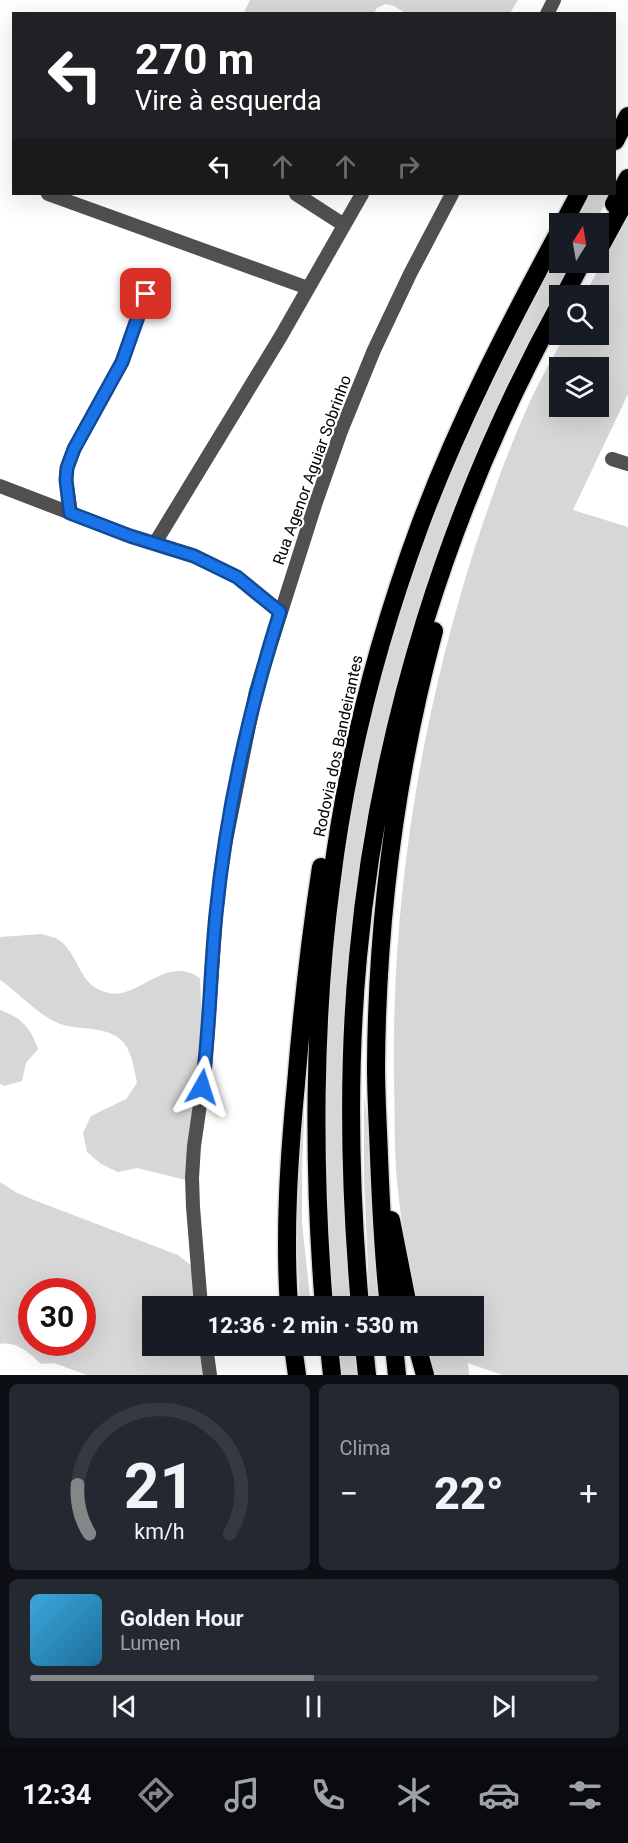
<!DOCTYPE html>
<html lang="pt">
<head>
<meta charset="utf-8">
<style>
  :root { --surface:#171b24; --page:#242831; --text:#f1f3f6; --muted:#9ea1a6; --line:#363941; --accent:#858687 }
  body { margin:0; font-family:Roboto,sans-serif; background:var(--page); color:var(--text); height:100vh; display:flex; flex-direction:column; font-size:22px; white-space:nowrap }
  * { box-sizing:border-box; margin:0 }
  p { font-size:20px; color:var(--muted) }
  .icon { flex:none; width:33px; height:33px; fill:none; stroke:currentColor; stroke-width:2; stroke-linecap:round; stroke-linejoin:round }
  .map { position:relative; height:1375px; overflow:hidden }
  .panel { display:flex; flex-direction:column; gap:9px; padding:9px; background:#0d0f14; flex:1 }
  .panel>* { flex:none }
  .banner { position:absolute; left:12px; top:12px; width:604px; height:183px; border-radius:0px; box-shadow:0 6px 24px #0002; background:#202124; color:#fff; overflow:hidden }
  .needle { width:39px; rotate:11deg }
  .fabs { position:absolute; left:549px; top:213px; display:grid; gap:12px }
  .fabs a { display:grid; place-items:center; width:60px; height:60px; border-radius:0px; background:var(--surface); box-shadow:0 6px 24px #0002; font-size:30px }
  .speed { position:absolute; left:18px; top:1278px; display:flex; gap:12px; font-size:30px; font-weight:700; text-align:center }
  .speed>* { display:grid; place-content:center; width:78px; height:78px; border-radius:50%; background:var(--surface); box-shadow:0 6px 24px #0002; line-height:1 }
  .speed .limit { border:9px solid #d22; background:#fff; color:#111 }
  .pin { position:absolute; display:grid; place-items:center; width:51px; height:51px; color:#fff; margin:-26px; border-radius:12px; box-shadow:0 3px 9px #0006 }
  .me { position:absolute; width:66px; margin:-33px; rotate:6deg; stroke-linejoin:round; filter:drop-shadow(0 0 4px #0008) }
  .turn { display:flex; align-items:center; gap:21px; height:126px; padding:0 24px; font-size:27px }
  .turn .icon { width:78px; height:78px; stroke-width:2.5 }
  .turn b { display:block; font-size:42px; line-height:51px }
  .lanes { display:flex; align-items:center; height:57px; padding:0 24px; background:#0003; justify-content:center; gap:30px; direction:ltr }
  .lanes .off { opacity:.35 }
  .big { font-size:45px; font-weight:800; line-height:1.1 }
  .panel .widget { flex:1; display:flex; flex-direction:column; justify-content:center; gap:9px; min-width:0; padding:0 21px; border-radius:9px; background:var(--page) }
  .panel .dial { align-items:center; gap:0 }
  .dial svg { height:156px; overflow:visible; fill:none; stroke:var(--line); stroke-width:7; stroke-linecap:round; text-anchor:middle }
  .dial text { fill:var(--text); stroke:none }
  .song { display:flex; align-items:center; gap:18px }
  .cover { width:72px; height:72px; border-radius:9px; background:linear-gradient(135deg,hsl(200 70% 55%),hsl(200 70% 35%)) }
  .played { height:6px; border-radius:3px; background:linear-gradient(90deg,var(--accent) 50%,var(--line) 50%) }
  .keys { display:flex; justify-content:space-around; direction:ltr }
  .heat { display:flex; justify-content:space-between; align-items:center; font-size:33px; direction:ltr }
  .panel .tiles { flex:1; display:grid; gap:9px; grid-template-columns:1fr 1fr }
  .widget:last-child { grid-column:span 2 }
  .trip { position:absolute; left:142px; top:1296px; width:342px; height:60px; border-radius:0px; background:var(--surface); box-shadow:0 6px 24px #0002; font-weight:800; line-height:60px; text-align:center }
  .menu { display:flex; height:96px; justify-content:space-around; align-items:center; background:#090b0e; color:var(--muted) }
  .menu .icon { width:42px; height:42px }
  .menu .selected { color:var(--accent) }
  .menu b { font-size:27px; color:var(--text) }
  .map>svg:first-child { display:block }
  .green { fill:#d7d7d7; fill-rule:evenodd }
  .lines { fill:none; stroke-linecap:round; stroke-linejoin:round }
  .highway-casing { stroke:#dbdbdb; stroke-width:21 }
  .minor { stroke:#505050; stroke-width:14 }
  .highway { stroke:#000; stroke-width:18 }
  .route-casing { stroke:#114b97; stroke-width:15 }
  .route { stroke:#1a73e8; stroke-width:10 }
  .labels { text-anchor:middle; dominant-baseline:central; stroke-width:4.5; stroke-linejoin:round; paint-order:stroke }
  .street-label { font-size:16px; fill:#000; stroke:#fff }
</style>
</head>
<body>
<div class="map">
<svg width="628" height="1375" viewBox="0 0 628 1375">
  <rect width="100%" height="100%" fill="#fff"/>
  <!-- green -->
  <path class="green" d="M250 0H518L510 13H405L394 6 385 4 377 8 374 13H244Z
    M587 194H611L594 223 570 224Z
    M628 212V394L573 510 628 527V1375H502L468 1363 469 1375H431L425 1346H474V1306H417C409 1265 401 1224 397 1182 394 1149 395 1115 394 1082 391 900 420 720 475 547 490 502 505 458 524 415 536 387 551 361 565 335L598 334V296L585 295ZM560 368H598V406H560Z
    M559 243 560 262 573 263 531 341 492 421 367 831 353 1306H331L323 1090 336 887 375 685 418 550 472 413Z
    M42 934C47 936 55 937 59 940 80 955 78 987 109 993 140 999 165 954 200 978L204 1061 190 1181 137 1168 118 1172 101 1164 87 1152 83 1133 91 1116 126 1099 137 1083C131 1051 128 1033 92 1029 82 1028 70 1027 60 1024 37 1015 20 993 0 980V937Z
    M0 1010C21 1017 31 1028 38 1049L26 1063 22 1081 4 1086 0 1084Z
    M364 1094 371 1150 383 1306H370L369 1293 364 1178Z
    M304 1116 302 1172V1223L311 1306H300L296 1230 301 1117Z
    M0 1182 17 1193 34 1200 178 1255 193 1267 197 1306H153V1346H204L207 1375H87L54 1363 41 1364C29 1353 17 1341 0 1344ZM32 1292H82V1342H32Z
    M336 1346H357L360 1375H339Z"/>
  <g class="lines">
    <!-- highway casing -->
    <g class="highway-casing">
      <path id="highway" d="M615 141 628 116
        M614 204 628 178
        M563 224 579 194
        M598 251 628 196
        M564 296 582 262
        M391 1220 408 1306
        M289 1306C284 1232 289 1158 296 1084 302 1011 310 939 321 867
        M324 1306C313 1170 313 1021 331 885 346 762 377 641 420 525 458 423 508 326 560 230
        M360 1306C350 1191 347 1073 358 957 379 729 449 505 560 304
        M389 1306C383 1257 381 1207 379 1157 378 1127 376 1096 376 1066 377 919 396 773 434 631
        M293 1346 297 1375
        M329 1346 332 1375
        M364 1346 367 1375
        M394 1346 397 1375
        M417 1346 425 1375"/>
    </g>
    <!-- minor -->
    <path class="minor" d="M547 14 554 0
      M48 194 308 288
      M296 194 344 225
      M612 459 628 464
      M0 486 130 536 194 556 237 577 280 612
      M71 513 66 480 67 468 74 449 122 362 146 294
      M155 543 281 336 362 194
      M201 1306 193 1207 192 1178 194 1146 205 1070 216 914 223 855 256 691 315 505 341 431 374 350 410 274 452 194
      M206 1346 210 1375"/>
    <!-- highway -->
    <use href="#highway" class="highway"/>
  </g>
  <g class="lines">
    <!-- route casing -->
    <g class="route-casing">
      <path id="route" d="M146 294 122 362 74 449 67 468 66 480 70 513 130 536 194 556 237 577 280 612C249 710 226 812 216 914 210 972 210 1030 202 1087"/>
    </g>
    <!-- route -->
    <use href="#route" class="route"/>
  </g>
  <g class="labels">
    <!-- street labels -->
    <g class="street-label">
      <text transform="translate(312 470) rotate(-70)">Rua Agenor Aguiar Sobrinho</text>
      <text transform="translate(338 746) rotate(-78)">Rodovia dos Bandeirantes</text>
    </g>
  </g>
</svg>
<div class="fabs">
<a><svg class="needle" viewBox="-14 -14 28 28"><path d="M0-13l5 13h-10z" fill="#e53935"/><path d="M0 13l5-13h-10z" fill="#9ea1a6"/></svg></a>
<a><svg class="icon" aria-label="search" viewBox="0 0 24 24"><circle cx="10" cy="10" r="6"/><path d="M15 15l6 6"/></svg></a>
<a><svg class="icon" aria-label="layers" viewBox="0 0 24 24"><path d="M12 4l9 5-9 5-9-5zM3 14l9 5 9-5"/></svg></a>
</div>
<div class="speed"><div class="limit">30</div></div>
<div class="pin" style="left:146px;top:294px;background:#d93025"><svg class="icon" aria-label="arrive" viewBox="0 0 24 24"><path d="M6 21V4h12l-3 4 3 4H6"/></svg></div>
<svg class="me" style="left:202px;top:1087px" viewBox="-20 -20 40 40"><path d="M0-17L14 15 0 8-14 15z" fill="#1a73e8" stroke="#fff" stroke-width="4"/></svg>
<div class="trip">12:36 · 2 min · 530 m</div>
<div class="banner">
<div class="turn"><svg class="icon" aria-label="left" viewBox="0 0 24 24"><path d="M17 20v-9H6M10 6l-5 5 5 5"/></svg><div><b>270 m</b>Vire à esquerda</div></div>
<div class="lanes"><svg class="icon" aria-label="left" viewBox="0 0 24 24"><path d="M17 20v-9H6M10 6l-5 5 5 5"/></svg><svg class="icon off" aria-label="ahead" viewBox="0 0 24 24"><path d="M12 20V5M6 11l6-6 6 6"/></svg><svg class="icon off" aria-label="ahead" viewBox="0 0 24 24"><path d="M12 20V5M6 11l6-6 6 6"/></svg><svg class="icon off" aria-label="right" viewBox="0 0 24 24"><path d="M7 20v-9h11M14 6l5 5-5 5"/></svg></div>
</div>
</div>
<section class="panel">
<div class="tiles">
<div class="widget dial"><svg viewBox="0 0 100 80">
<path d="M14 69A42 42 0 1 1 86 69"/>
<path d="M14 69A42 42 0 0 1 8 44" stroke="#858687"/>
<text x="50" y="56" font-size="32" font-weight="700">21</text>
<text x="50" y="72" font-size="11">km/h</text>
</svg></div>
<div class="widget"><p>Clima</p>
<div class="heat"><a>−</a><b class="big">22°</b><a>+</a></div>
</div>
<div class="widget">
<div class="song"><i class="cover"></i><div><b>Golden Hour</b><p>Lumen</p></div></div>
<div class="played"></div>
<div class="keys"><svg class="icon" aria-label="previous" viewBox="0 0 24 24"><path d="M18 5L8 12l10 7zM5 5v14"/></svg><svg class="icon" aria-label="pause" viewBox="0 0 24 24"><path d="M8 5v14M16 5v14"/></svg><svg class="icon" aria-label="next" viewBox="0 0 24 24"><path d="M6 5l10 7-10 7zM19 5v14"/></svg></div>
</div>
</div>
</section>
<nav class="menu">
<b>12:34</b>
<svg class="icon selected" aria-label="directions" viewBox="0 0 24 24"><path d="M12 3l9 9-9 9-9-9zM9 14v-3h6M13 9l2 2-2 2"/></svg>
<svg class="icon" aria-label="music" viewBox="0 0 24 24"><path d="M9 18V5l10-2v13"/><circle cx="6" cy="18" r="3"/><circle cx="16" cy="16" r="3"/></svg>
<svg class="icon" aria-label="phone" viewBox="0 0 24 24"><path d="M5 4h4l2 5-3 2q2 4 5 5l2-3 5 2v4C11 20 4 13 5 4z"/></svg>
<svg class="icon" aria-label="climate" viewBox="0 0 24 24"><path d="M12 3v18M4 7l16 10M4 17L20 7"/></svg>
<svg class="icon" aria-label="car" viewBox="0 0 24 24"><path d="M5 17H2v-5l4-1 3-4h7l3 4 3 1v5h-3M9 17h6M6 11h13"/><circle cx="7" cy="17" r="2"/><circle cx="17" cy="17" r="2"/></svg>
<svg class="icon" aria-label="filters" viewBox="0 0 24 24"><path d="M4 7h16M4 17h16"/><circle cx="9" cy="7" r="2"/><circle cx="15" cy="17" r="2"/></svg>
</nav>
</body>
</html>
